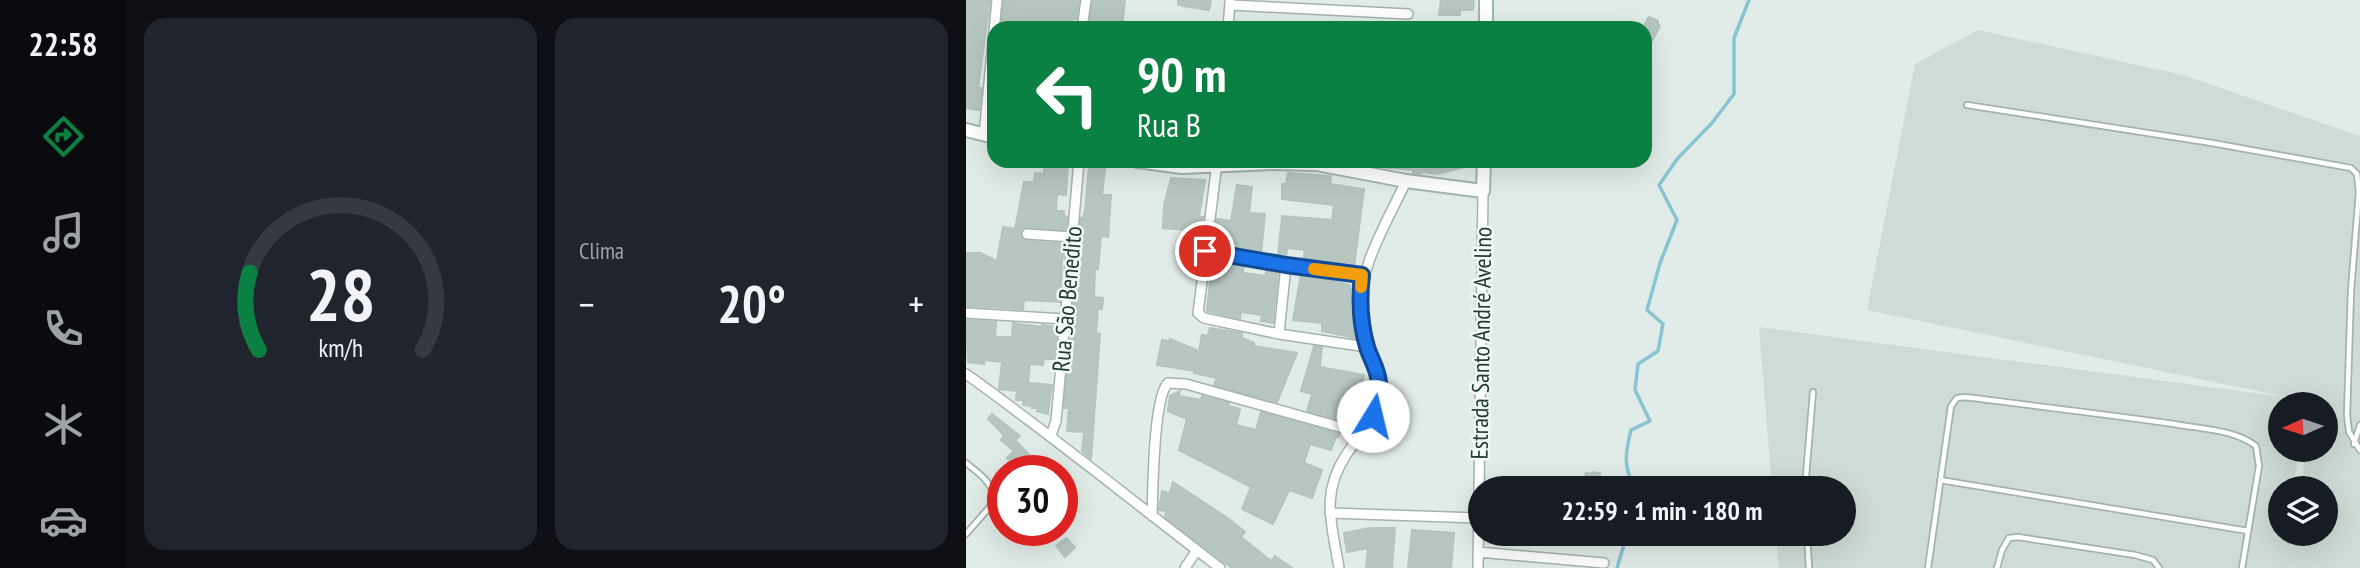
<!DOCTYPE html>
<html lang="pt">
<head>
<meta charset="utf-8">
<style>
  :root { --surface:#171b24; --page:#20242c; --text:#f1f3f6; --muted:#9ea1a6; --line:#363941; --accent:#0b8043 }
  body { margin:0; font-family:"PT Sans Narrow",sans-serif; background:var(--page); color:var(--text); height:100vh; display:flex; flex-direction:column; font-size:26px; white-space:nowrap }
  * { box-sizing:border-box; margin:0 }
  p { font-size:23px; color:var(--muted) }
  .icon { flex:none; width:38px; height:38px; fill:none; stroke:currentColor; stroke-width:2; stroke-linecap:round; stroke-linejoin:round }
  .map { position:relative; flex:1; overflow:hidden }
  .side { display:flex; flex-direction:column; gap:18px; padding:18px; background:#0d0f14; width:840px }
  .side>* { flex:none }
  .guide { position:absolute; left:21px; top:21px; width:665px; height:147px; border-radius:21px; box-shadow:0 7px 28px #0002; background:#0b8043; color:#fff; overflow:hidden }
  .needle { width:46px; rotate:267deg }
  .tools { position:absolute; left:1302px; top:392px; display:grid; gap:14px }
  .tools a { display:grid; place-items:center; width:70px; height:70px; border-radius:50%; background:var(--surface); box-shadow:0 7px 28px #0002; font-size:35px }
  .speed { position:absolute; left:21px; top:455px; display:flex; gap:14px; font-size:35px; font-weight:700; text-align:center }
  .speed>* { display:grid; place-content:center; width:91px; height:91px; border-radius:50%; background:var(--surface); box-shadow:0 7px 28px #0002; line-height:1 }
  .speed .limit { border:10px solid #d22; background:#fff; color:#111 }
  .pin { position:absolute; display:grid; place-items:center; width:60px; height:60px; color:#fff; margin:-30px; border:4px solid #fff; border-radius:50%; box-shadow:0 2px 7px #0007 }
  .me { position:absolute; width:77px; margin:-38px; rotate:9deg; stroke-linejoin:round; filter:drop-shadow(0 0 5px #0008) }
  .turn { display:flex; align-items:center; gap:24px; height:147px; padding:0 35px; font-size:32px }
  .turn .icon { width:91px; height:91px; stroke-width:2.5 }
  .turn b { display:block; font-size:49px; line-height:60px }
  .big { font-size:52px; font-weight:700; line-height:1.1 }
  .side .tile { flex:1; display:flex; flex-direction:column; justify-content:center; gap:10px; min-width:0; padding:0 24px; border-radius:21px; background:var(--page) }
  .side .dial { align-items:center; gap:0 }
  .dial svg { height:182px; overflow:visible; fill:none; stroke:var(--line); stroke-width:7; stroke-linecap:round; text-anchor:middle }
  .dial text { fill:var(--text); stroke:none }
  .heat { display:flex; justify-content:space-between; align-items:center; font-size:38px; direction:ltr }
  .side .tiles { flex:1; display:grid; gap:18px; grid-template-columns:repeat(2,1fr) }
  .trip { position:absolute; left:502px; top:476px; width:388px; height:70px; border-radius:35px; background:var(--surface); box-shadow:0 7px 28px #0002; font-weight:700; line-height:70px; text-align:center }
  main { display:flex; flex:1; min-height:0 }
  .dock { display:flex; flex-direction:column; width:126px; justify-content:space-around; align-items:center; background:#090b0e; color:var(--muted) }
  .dock .icon { width:49px; height:49px }
  .dock .current { color:var(--accent) }
  .dock b { font-size:32px; color:var(--text) }
  .map>svg:first-child { display:block }
  .built { fill:#cfdbd6; fill-rule:evenodd }
  .lines { fill:none; stroke-linecap:round; stroke-linejoin:round }
  .stream { stroke:#88c4d1; stroke-width:3.5 }
  .building { fill:#b6c6c0; stroke:#b3c5be; stroke-width:2 }
  .service-casing { stroke:#a4b3ae; stroke-width:8 }
  .minor-casing { stroke:#a4b3ae; stroke-width:12 }
  .secondary-casing { stroke:#9fb7af; stroke-width:16 }
  .service { stroke:#fff; stroke-width:4.5 }
  .minor { stroke:#fff; stroke-width:9 }
  .secondary { stroke:#fff; stroke-width:12 }
  .route-casing { stroke:#114b97; stroke-width:18 }
  .route { stroke:#1a73e8; stroke-width:12 }
  .slow { stroke:#f59e0b; stroke-width:12 }
  .labels { text-anchor:middle; dominant-baseline:central; stroke-width:5; stroke-linejoin:round; paint-order:stroke }
  .street-label { font-size:24px; fill:#213c35; stroke:#f1f8f5 }
</style>
</head>
<body>
<main>
<nav class="dock">
<b>22:58</b>
<svg class="icon current" aria-label="directions" viewBox="0 0 24 24"><path d="M12 3l9 9-9 9-9-9zM9 14v-3h6M13 9l2 2-2 2"/></svg>
<svg class="icon" aria-label="music" viewBox="0 0 24 24"><path d="M9 18V5l10-2v13"/><circle cx="6" cy="18" r="3"/><circle cx="16" cy="16" r="3"/></svg>
<svg class="icon" aria-label="phone" viewBox="0 0 24 24"><path d="M5 4h4l2 5-3 2q2 4 5 5l2-3 5 2v4C11 20 4 13 5 4z"/></svg>
<svg class="icon" aria-label="climate" viewBox="0 0 24 24"><path d="M12 3v18M4 7l16 10M4 17L20 7"/></svg>
<svg class="icon" aria-label="car" viewBox="0 0 24 24"><path d="M5 17H2v-5l4-1 3-4h7l3 4 3 1v5h-3M9 17h6M6 11h13"/><circle cx="7" cy="17" r="2"/><circle cx="17" cy="17" r="2"/></svg>
</nav>
<section class="side">
<div class="tiles">
<div class="tile dial"><svg viewBox="0 0 100 80">
<path d="M14 69A42 42 0 1 1 86 69"/>
<path d="M14 69A42 42 0 0 1 10 35" stroke="#0b8043"/>
<text x="50" y="56" font-size="32" font-weight="700">28</text>
<text x="50" y="72" font-size="11">km/h</text>
</svg></div>
<div class="tile"><p>Clima</p>
<div class="heat"><a>−</a><b class="big">20°</b><a>+</a></div>
</div>
</div>
</section>
<div class="map">
<svg width="1394" height="568" viewBox="0 0 1394 568">
  <rect width="100%" height="100%" fill="#e1ebe7"/>
  <!-- built -->
  <path class="built" d="M1012 30 1217 75 1394 136V568H813L810 534H878V488H806L793 327 1326 398 901 310 949 64ZM1314 404H1360V450H1338L1337 478 1329 477 1333 450H1314ZM1314 488H1360V534H1314Z"/>
  <g class="lines">
    <!-- stream -->
    <path class="stream" d="M669 488C657 466 659 454 665 430L684 421 669 390 672 364 692 351 697 324 681 310 694 263 711 220 693 185 712 158 746 123 768 94V38L783 0
      M651 568 661 534"/>
  </g>
  <!-- building -->
  <path class="building" d="M0 0H24L12 88H16L13 110 0 108Z
    M38 0H113L110 19H106L105 28H35Z
    M127 0H159L156 28H130L131 22 124 21Z
    M212 0H245L243 10 212 5Z
    M475 0H508L507 10H494V15H473Z
    M683 17 692 21V24L694 26 679 54V24Z
    M85 161H102L100 195 91 194 90 211H98V216L101 217 100 230 61 227 56 230 54 234 57 239 61 241 99 244 97 258H96L94 302 58 300 57 309 0 306V253H14L31 261 37 227 49 229 58 182H68L69 173 78 174V169L84 170Z
    M416 161H509V164L472 174 456 172 455 174 447 173V170L416 167Z
    M131 167 139 169 136 195H145L142 237 135 236 132 269H129L128 297 137 298 136 309H132L130 333 134 334 125 459 116 451 118 432 101 431 103 408H98L109 285H112L114 260 111 259 115 218H117L119 211 123 168 130 169Z
    M322 173 365 176 364 184 398 189 388 267 337 260 339 250 321 248 320 257 312 255 316 216 366 220 368 205 316 199V184H320Z
    M205 178 239 180 233 217H237L235 231 197 228 198 206Z
    M271 185 286 187 283 213 299 214 295 253 248 245 251 219 265 221Z
    M256 261 278 265 277 273 300 276V270L312 272 307 323 295 321 296 315 275 312 274 319 241 311 246 262 256 264Z
    M335 274 384 285V310L389 338 356 331V323L327 320Z
    M0 320 30 322 29 337H46L47 323 76 327V325L91 327 89 359H78L77 365 64 364 62 383 86 385 82 414 71 411V408H66V406L57 405 58 400H50L51 391 33 389 36 362 19 360 18 364 2 362Z
    M244 328 276 333V338L288 343V346L331 353 311 402 248 385 251 378 228 373 229 371 191 365 196 340 204 341V339L233 351 236 335 242 336Z
    M348 346 356 347 354 367 398 375 396 384 403 385 390 424 341 411 346 394 335 391Z
    M214 391 213 396 235 400 236 396 263 403 262 406 274 409 270 425 290 430 295 412 373 434 372 437H370L365 450 344 444 338 463 356 470 346 498 323 490 307 524 276 509 285 487 213 450 221 419 202 411 204 396Z
    M26 414 54 436 49 440 68 460 64 465 57 459 49 466 41 458 48 451 35 440 38 435 22 419Z
    M626 472 634 473 631 488H617L620 473 625 474Z
    M207 482 263 519 279 532 275 537 305 561 309 556 326 568H266L199 517 200 511 193 510 196 491 204 493Z
    M404 528H429L426 568H400L402 548 381 552 378 533Z
    M446 530 488 533 485 568H442Z
    M100 538 109 547 99 557 90 546Z"/>
  <g class="lines">
    <!-- service casing -->
    <g class="service-casing">
      <path id="service" d="M1001 105 1246 143 1385 168 1391 174 1393 192 1385 290 1381 415 1383 432 1394 450
        M1388 444 1394 425
        M0 463C13 473 28 484 29 501L0 534
        M974 480 1282 531
        M839 488 847 392
        M841 534 843 568
        M962 568 985 406 991 398 999 397C1069 406 1138 414 1208 424 1234 429 1268 429 1290 446L1293 466 1276 568
        M1031 568 1036 550 1043 538 1052 537 1169 555 1187 560 1193 568"/>
    </g>
    <!-- minor casing -->
    <g class="minor-casing">
      <path id="minor" d="M264 5 442 14
        M116 28 120 0
        M262 28 264 2
        M18 135 31 0
        M251 163 232 313 238 318 313 334 401 347
        M61 234 106 237
        M239 251 320 265 396 275
        M0 313 99 319
        M313 334 320 265
        M0 374C87 436 169 503 254 568
        M85 435 90 421 93 389 113 161
        M364 513 512 518
        M186 516C187 491 187 398 202 383L220 384 395 433
        M512 552 638 563
        M219 568 231 550
        M373 568C366 524 354 495 380 455 393 436 407 421 411 399 415 376 408 368 401 348 397 336 396 323 395 311 390 271 424 217 440 181
        M512 568 517 191"/>
    </g>
    <!-- secondary casing -->
    <g class="secondary-casing">
      <path id="secondary" d="M520 28V0
        M0 130 28 137
        M171 161 216 167 306 163 351 164 440 181 517 191 518 161"/>
    </g>
    <!-- service -->
    <use href="#service" class="service"/>
    <!-- minor -->
    <use href="#minor" class="minor"/>
    <!-- secondary -->
    <use href="#secondary" class="secondary"/>
  </g>
  <g class="lines">
    <!-- route casing -->
    <g class="route-casing">
      <path id="route" d="M239 251 320 265 396 275C393 299 394 323 401 347 405 360 412 369 413 383 413 394 409 406 407 416"/>
    </g>
    <!-- route -->
    <use href="#route" class="route"/>
    <!-- slow -->
    <path class="slow" d="M348 269 396 275 395 287"/>
  </g>
  <g class="labels">
    <!-- street labels -->
    <g class="street-label">
      <text transform="translate(101 299) rotate(-85)">Rua São Benedito</text>
      <text transform="translate(515 343) rotate(-89)">Estrada Santo André Avelino</text>
    </g>
  </g>
</svg>
<div class="tools">
<a><svg class="needle" viewBox="-14 -14 28 28"><path d="M0-13l5 13h-10z" fill="#e53935"/><path d="M0 13l5-13h-10z" fill="#9ea1a6"/></svg></a>
<a><svg class="icon" aria-label="layers" viewBox="0 0 24 24"><path d="M12 4l9 5-9 5-9-5zM3 14l9 5 9-5"/></svg></a>
</div>
<div class="speed"><div class="limit">30</div></div>
<div class="pin" style="left:239px;top:251px;background:#d93025"><svg class="icon" aria-label="arrive" viewBox="0 0 24 24"><path d="M6 21V4h12l-3 4 3 4H6"/></svg></div>
<svg class="me" style="left:407px;top:416px" viewBox="-20 -20 40 40"><circle r="19" fill="#fff"/><path d="M0-13L10 11 0 6-10 11z" fill="#1a73e8"/></svg>
<div class="trip">22:59 · 1 min · 180 m</div>
<div class="guide">
<div class="turn"><svg class="icon" aria-label="left" viewBox="0 0 24 24"><path d="M17 20v-9H6M10 6l-5 5 5 5"/></svg><div><b>90 m</b>Rua B</div></div>
</div>
</div>
</main>
</body>
</html>
